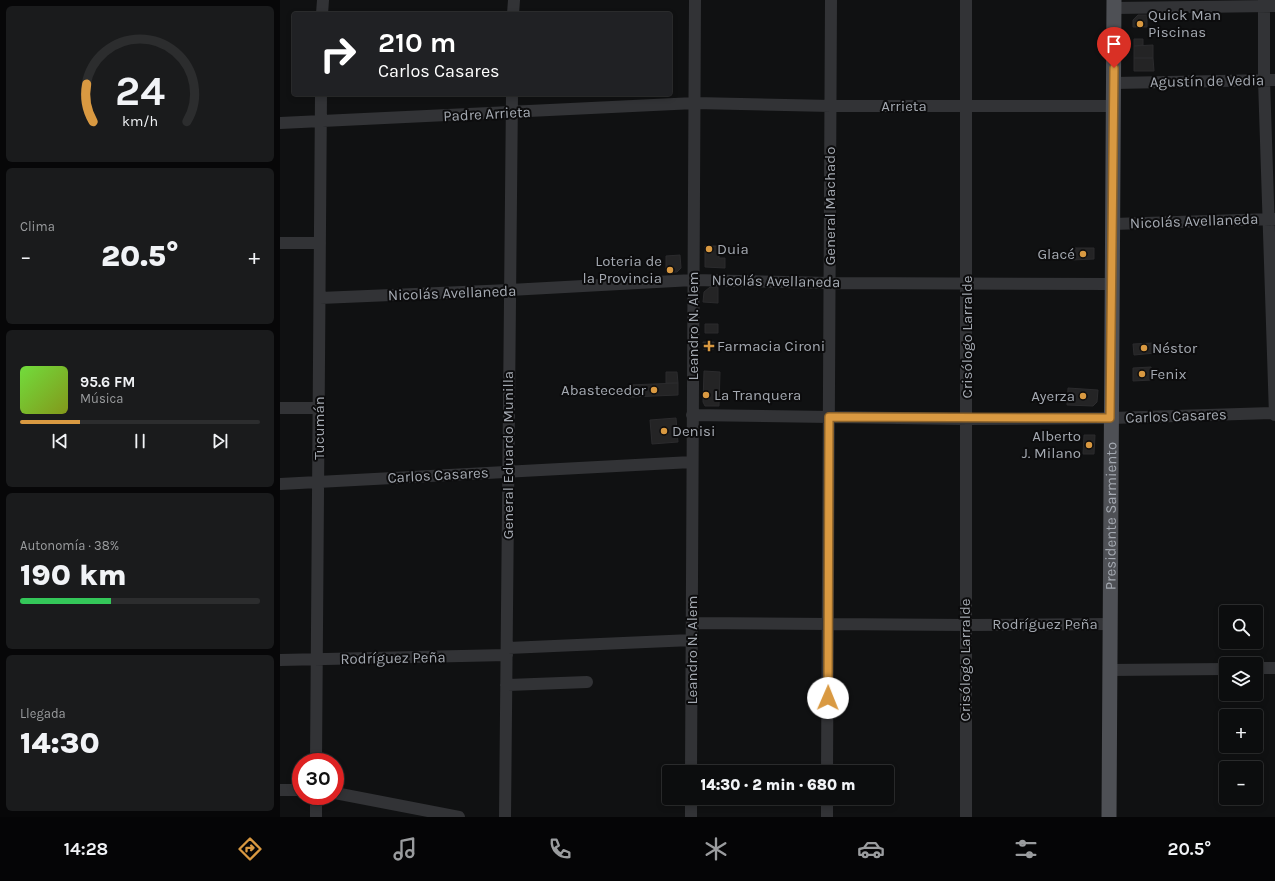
<!DOCTYPE html>
<html lang="es">
<head>
<meta charset="utf-8">
<style>
  :root { --surface:#0c0d0e; --page:#1a1b1c; --text:#f1f3f6; --muted:#9a9c9e; --line:#2c2d2e; --accent:#d99941 }
  body { margin:0; font-family:Karla,sans-serif; background:var(--page); color:var(--text); height:100vh; display:flex; flex-direction:column; font-size:15px; white-space:nowrap }
  * { box-sizing:border-box; margin:0 }
  p { font-size:13px; color:var(--muted) }
  .icon { flex:none; width:22px; height:22px; fill:none; stroke:currentColor; stroke-width:2; stroke-linecap:round; stroke-linejoin:round }
  .map { position:relative; flex:1; overflow:hidden }
  .details { display:flex; flex-direction:column; gap:6px; padding:6px; background:#070708; width:280px }
  .details>* { flex:none }
  .guide { position:absolute; left:12px; top:12px; width:380px; height:84px; border-radius:4px; box-shadow:0 2px 6px #0003,0 0 0 1px var(--line); background:#202124; color:#fff; overflow:hidden }
  .fabs { position:absolute; left:939px; top:605px; display:grid; gap:8px }
  .fabs a { display:grid; place-items:center; width:44px; height:44px; border-radius:4px; background:var(--surface); box-shadow:0 2px 6px #0003,0 0 0 1px var(--line); font-size:20px }
  .speed { position:absolute; left:12px; top:753px; display:flex; gap:8px; font-size:20px; font-weight:700; text-align:center }
  .speed>* { display:grid; place-content:center; width:52px; height:52px; border-radius:50%; background:var(--surface); box-shadow:0 2px 6px #0003,0 0 0 1px var(--line); line-height:1 }
  .speed .limit { border:6px solid #d22; background:#fff; color:#111 }
  .pin { position:absolute; display:grid; place-items:center; width:34px; height:34px; color:#fff; margin:-41px -17px; border-radius:50% 50% 50% 0; rotate:-45deg; box-shadow:0 0 4px #0007 }
  .pin .icon { rotate:45deg }
  .me { position:absolute; width:44px; margin:-22px; rotate:1deg; stroke-linejoin:round; filter:drop-shadow(0 0 3px #0008) }
  .turn { display:flex; align-items:center; gap:14px; height:84px; padding:0 20px; font-size:18px }
  .turn .icon { width:52px; height:52px; stroke-width:2.5 }
  .turn b { display:block; font-size:28px; line-height:34px }
  .big { font-size:30px; font-weight:800; line-height:1.1 }
  .details .card { flex:1; display:flex; flex-direction:column; justify-content:center; gap:6px; min-width:0; padding:0 14px; border-radius:6px; background:var(--page) }
  .details .dial { align-items:center; gap:0 }
  .dial svg { height:104px; overflow:visible; fill:none; stroke:var(--line); stroke-width:7; stroke-linecap:round; text-anchor:middle }
  .dial text { fill:var(--text); stroke:none }
  .song { display:flex; align-items:center; gap:12px }
  .cover { width:48px; height:48px; border-radius:6px; background:linear-gradient(135deg,hsl(100 70% 55%),hsl(70 70% 35%)) }
  .played { height:4px; border-radius:2px; background:linear-gradient(90deg,var(--accent) 25%,var(--line) 25%) }
  .keys { display:flex; justify-content:space-around; direction:ltr }
  .heat { display:flex; justify-content:space-between; align-items:center; font-size:22px; direction:ltr }
  .charge { height:6px; border-radius:3px; background:linear-gradient(90deg,#34c759 38%,var(--line) 0) }
  .trip { position:absolute; left:382px; top:765px; width:232px; height:40px; border-radius:4px; background:var(--surface); box-shadow:0 2px 6px #0003,0 0 0 1px var(--line); font-weight:800; line-height:40px; text-align:center }
  .menu { display:flex; height:64px; justify-content:space-around; align-items:center; background:#050506; color:var(--muted) }
  .menu .icon { width:28px; height:28px }
  .menu .active { color:var(--accent) }
  .menu b { font-size:18px; color:var(--text) }
  main { display:flex; flex:1; min-height:0 }
  .map>svg:first-child { display:block }
  .building { fill:#242425; stroke:#2b2b2d }
  .lines { fill:none; stroke-linecap:round; stroke-linejoin:round }
  .minor { stroke:#323336; stroke-width:12 }
  .major { stroke:#4e5055; stroke-width:15 }
  .route-casing { stroke:#8d632a; stroke-width:10 }
  .route { stroke:#d99941; stroke-width:7 }
  .poi-dot { fill:#d99941; stroke:#0c0c0d; stroke-width:1.5 }
  .labels { text-anchor:middle; dominant-baseline:central; stroke-width:4; stroke-linejoin:round; paint-order:stroke }
  .poi-label { font-size:15px; fill:#a4a9b1; stroke:#0c0c0d; text-anchor:start }
  .street-label { font-size:15px; fill:#a4a9b1; stroke:#0c0c0d }
</style>
</head>
<body>
<main>
<section class="details">
<div class="card dial"><svg viewBox="0 0 100 80">
<path d="M14 69A42 42 0 1 1 86 69"/>
<path d="M14 69A42 42 0 0 1 9 40" stroke="#d99941"/>
<text x="50" y="56" font-size="32" font-weight="700">24</text>
<text x="50" y="72" font-size="11">km/h</text>
</svg></div>
<div class="card"><p>Clima</p>
<div class="heat"><a>−</a><b class="big">20.5°</b><a>+</a></div>
</div>
<div class="card">
<div class="song"><i class="cover"></i><div><b>95.6 FM</b><p>Música</p></div></div>
<div class="played"></div>
<div class="keys"><svg class="icon" aria-label="previous" viewBox="0 0 24 24"><path d="M18 5L8 12l10 7zM5 5v14"/></svg><svg class="icon" aria-label="pause" viewBox="0 0 24 24"><path d="M8 5v14M16 5v14"/></svg><svg class="icon" aria-label="next" viewBox="0 0 24 24"><path d="M6 5l10 7-10 7zM19 5v14"/></svg></div>
</div>
<div class="card"><p>Autonomía · 38%</p><b class="big">190 km</b><div class="charge"></div></div>
<div class="card"><p>Llegada</p><b class="big">14:30</b></div>
</section>
<div class="map">
<svg width="995" height="817" viewBox="0 0 995 817">
  <rect width="100%" height="100%" fill="#101112"/>
  <!-- building -->
  <path class="building" d="M858 15H867V27H853V20Z
    M854 39H863V45L854 46Z
    M873 45V58H854V46Z
    M854 58H873L874 71H854Z
    M425 246H439V258H445V268L425 267Z
    M791 248H814V259L791 260Z
    M400 255 401 268 397 272H386V256Z
    M430 287H438V303L423 302 424 292Z
    M425 324H438V333H425Z
    M423 342H434V349H423Z
    M874 343 875 353 854 355 853 344Z
    M871 367 872 380 853 381V368Z
    M424 371 440 372 439 406H425L423 402Z
    M386 372H397L398 383H386Z
    M398 383V395L350 397 349 385Z
    M788 388 818 390 817 402 813 406 787 405Z
    M396 418 398 442 372 444 370 420Z
    M804 435H815L814 454H803Z"/>
  <g class="lines">
    <!-- minor -->
    <path class="minor" d="M984 0V80L995 415
      M834 8 995 6
      M42 14 43 0
      M233 14 234 0
      M834 83 995 80
      M0 123 415 103 551 106H834
      M833 224 995 219
      M0 243H40
      M40 298 230 290 413 280 550 283 832 284
      M0 408H39
      M412 415 687 419 831 418 995 413
      M0 484 412 462
      M412 623 685 625 829 624
      M227 648 412 640
      M0 660 227 655
      M976 668H995
      M829 670 946 669
      M226 685 307 682
      M36 762 41 94
      M411 772 415 0
      M547 772 551 0
      M0 790H21
      M55 793 179 817
      M36 817V796
      M225 817 232 94
      M411 817V798
      M547 817V798
      M686 817V0"/>
    <!-- major -->
    <path class="major" id="s1" d="M829 817 834 0"/>
  </g>
  <g class="lines">
    <!-- route casing -->
    <g class="route-casing">
      <path id="route" d="M548 698 549 417 830 418 834 68"/>
    </g>
    <!-- route -->
    <use href="#route" class="route"/>
  </g>
  <!-- markers -->
  <g class="poi-dot">
    <circle cx="860" cy="24" r="4"/>
    <circle cx="429" cy="249" r="4"/>
    <circle cx="803" cy="254" r="4"/>
    <circle cx="390" cy="270" r="4"/>
    <path d="M427 340h4v4h4v4h-4v4h-4v-4h-4v-4h4z"/>
    <circle cx="864" cy="348" r="4"/>
    <circle cx="862" cy="374" r="4"/>
    <circle cx="374" cy="390" r="4"/>
    <circle cx="426" cy="395" r="4"/>
    <circle cx="803" cy="396" r="4"/>
    <circle cx="384" cy="431" r="4"/>
    <circle cx="809" cy="445" r="4"/>
  </g>
  <g class="labels">
    <!-- poi labels -->
    <g class="poi-label">
      <text x="868" y="15">Quick Man<tspan x="868" dy="17">Piscinas</tspan></text>
      <text x="437" y="249">Duia</text>
      <text x="795" y="254" text-anchor="end">Glacé</text>
      <text x="382" y="261" text-anchor="end">Loteria de<tspan x="382" dy="17">la Provincia</tspan></text>
      <text x="437" y="346">Farmacia Cironi</text>
      <text x="872" y="348">Néstor</text>
      <text x="870" y="374">Fenix</text>
      <text x="366" y="390" text-anchor="end">Abastecedor</text>
      <text x="434" y="395">La Tranquera</text>
      <text x="795" y="396" text-anchor="end">Ayerza</text>
      <text x="392" y="431">Denisi</text>
      <text x="801" y="436" text-anchor="end">Alberto<tspan x="801" dy="17">J. Milano</tspan></text>
    </g>
    <!-- street labels -->
    <g class="street-label">
      <text transform="translate(927 81) rotate(-1)">Agustín de Vedia</text>
      <text x="624" y="106">Arrieta</text>
      <text transform="translate(207 114) rotate(-3)">Padre Arrieta</text>
      <text transform="translate(550 206) rotate(-90)">General Machado</text>
      <text transform="translate(914 221) rotate(-2)">Nicolás Avellaneda</text>
      <text transform="translate(496 281) rotate(1)">Nicolás Avellaneda</text>
      <text transform="translate(172 293) rotate(-2)">Nicolás Avellaneda</text>
      <text transform="translate(413 326) rotate(-90)">Leandro N. Alem</text>
      <text transform="translate(687 337) rotate(-90)">Crisólogo Larralde</text>
      <text transform="translate(896 416) rotate(-2)">Carlos Casares</text>
      <text transform="translate(39 428) rotate(-90)">Tucumán</text>
      <text transform="translate(228 455) rotate(-90)">General Eduardo Munilla</text>
      <text transform="translate(158 475) rotate(-3)">Carlos Casares</text>
      <text stroke="none"><textPath href="#s1" startOffset="301">Presidente Sarmiento</textPath></text>
      <text x="765" y="624">Rodríguez Peña</text>
      <text transform="translate(412 650) rotate(-90)">Leandro N. Alem</text>
      <text transform="translate(113 658) rotate(-1)">Rodríguez Peña</text>
      <text transform="translate(685 660) rotate(-90)">Crisólogo Larralde</text>
    </g>
  </g>
</svg>
<div class="fabs">
<a><svg class="icon" aria-label="search" viewBox="0 0 24 24"><circle cx="10" cy="10" r="6"/><path d="M15 15l6 6"/></svg></a>
<a><svg class="icon" aria-label="layers" viewBox="0 0 24 24"><path d="M12 4l9 5-9 5-9-5zM3 14l9 5 9-5"/></svg></a>
<a>+</a>
<a>−</a>
</div>
<div class="speed"><div class="limit">30</div></div>
<div class="pin" style="left:834px;top:68px;background:#d93025"><svg class="icon" aria-label="arrive" viewBox="0 0 24 24"><path d="M6 21V4h12l-3 4 3 4H6"/></svg></div>
<svg class="me" style="left:548px;top:698px" viewBox="-20 -20 40 40"><circle r="19" fill="#fff"/><path d="M0-13L10 11 0 6-10 11z" fill="#d99941"/></svg>
<div class="trip">14:30 · 2 min · 680 m</div>
<div class="guide">
<div class="turn"><svg class="icon" aria-label="right" viewBox="0 0 24 24"><path d="M7 20v-9h11M14 6l5 5-5 5"/></svg><div><b>210 m</b>Carlos Casares</div></div>
</div>
</div>
</main>
<nav class="menu">
<b>14:28</b>
<svg class="icon active" aria-label="directions" viewBox="0 0 24 24"><path d="M12 3l9 9-9 9-9-9zM9 14v-3h6M13 9l2 2-2 2"/></svg>
<svg class="icon" aria-label="music" viewBox="0 0 24 24"><path d="M9 18V5l10-2v13"/><circle cx="6" cy="18" r="3"/><circle cx="16" cy="16" r="3"/></svg>
<svg class="icon" aria-label="phone" viewBox="0 0 24 24"><path d="M5 4h4l2 5-3 2q2 4 5 5l2-3 5 2v4C11 20 4 13 5 4z"/></svg>
<svg class="icon" aria-label="climate" viewBox="0 0 24 24"><path d="M12 3v18M4 7l16 10M4 17L20 7"/></svg>
<svg class="icon" aria-label="car" viewBox="0 0 24 24"><path d="M5 17H2v-5l4-1 3-4h7l3 4 3 1v5h-3M9 17h6M6 11h13"/><circle cx="7" cy="17" r="2"/><circle cx="17" cy="17" r="2"/></svg>
<svg class="icon" aria-label="filters" viewBox="0 0 24 24"><path d="M4 7h16M4 17h16"/><circle cx="9" cy="7" r="2"/><circle cx="15" cy="17" r="2"/></svg>
<b>20.5°</b>
</nav>
</body>
</html>
